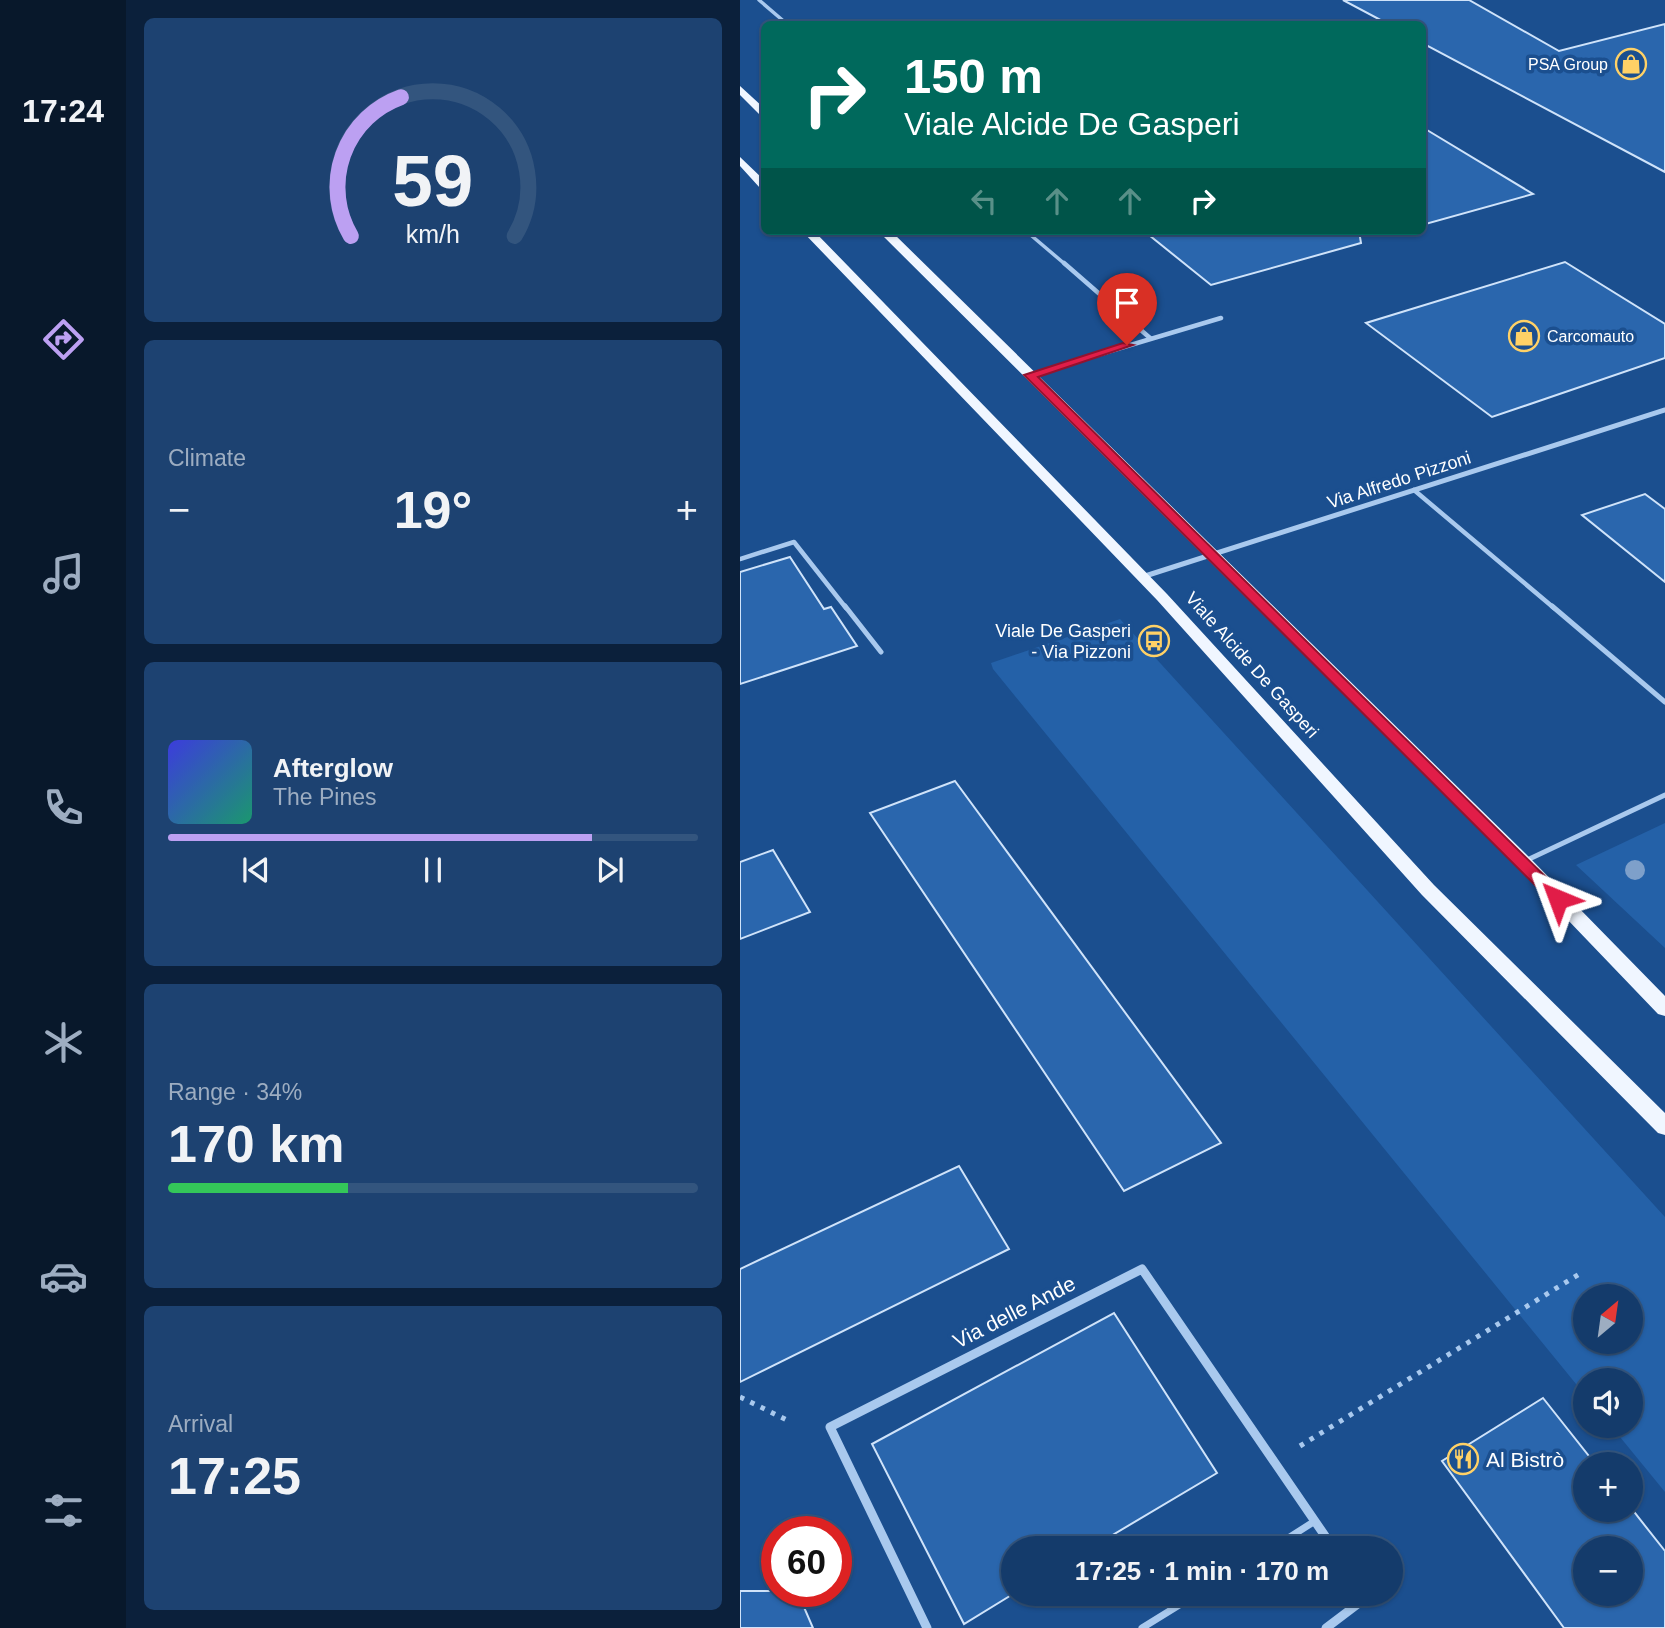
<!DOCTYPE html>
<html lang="en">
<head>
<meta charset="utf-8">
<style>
  :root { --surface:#143b6b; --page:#1d4271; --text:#f1f3f6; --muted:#9dadc1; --line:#33557e; --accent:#bca0f2 }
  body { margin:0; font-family:Helvetica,sans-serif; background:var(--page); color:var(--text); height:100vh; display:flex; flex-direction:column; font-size:26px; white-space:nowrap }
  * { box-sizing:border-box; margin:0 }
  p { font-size:23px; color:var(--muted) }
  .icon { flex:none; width:38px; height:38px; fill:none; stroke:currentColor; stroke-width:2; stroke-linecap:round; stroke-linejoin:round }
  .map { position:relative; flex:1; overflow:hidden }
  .side { display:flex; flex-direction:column; gap:18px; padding:18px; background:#0b203b; width:614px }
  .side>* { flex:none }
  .guide { position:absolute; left:21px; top:21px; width:665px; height:214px; border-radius:10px; box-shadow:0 2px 5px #0004,0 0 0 2px var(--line); background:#00695c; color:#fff; overflow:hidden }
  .needle { width:46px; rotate:29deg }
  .buttons { position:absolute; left:833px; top:1284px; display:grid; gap:14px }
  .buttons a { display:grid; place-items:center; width:70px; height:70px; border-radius:50%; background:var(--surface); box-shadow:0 2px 5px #0004,0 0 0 2px var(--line); font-size:35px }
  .speed { position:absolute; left:21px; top:1516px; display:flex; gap:14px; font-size:35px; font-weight:700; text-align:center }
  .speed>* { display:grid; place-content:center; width:91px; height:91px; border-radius:50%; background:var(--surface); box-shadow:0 2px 5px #0004,0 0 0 2px var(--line); line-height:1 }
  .speed .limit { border:10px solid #d22; background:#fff; color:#111 }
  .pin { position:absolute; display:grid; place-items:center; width:60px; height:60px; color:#fff; margin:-72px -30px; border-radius:50% 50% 50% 0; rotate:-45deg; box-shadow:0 0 7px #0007 }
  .pin .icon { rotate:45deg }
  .me { position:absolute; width:77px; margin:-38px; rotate:316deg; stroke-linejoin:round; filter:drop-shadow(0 0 5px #0008) }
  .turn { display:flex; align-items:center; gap:24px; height:147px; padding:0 28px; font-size:32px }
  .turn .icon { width:91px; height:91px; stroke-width:2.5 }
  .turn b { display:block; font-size:49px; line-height:60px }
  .lanes { display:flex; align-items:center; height:66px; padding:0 28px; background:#0003; justify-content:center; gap:35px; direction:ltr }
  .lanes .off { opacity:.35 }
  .big { font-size:52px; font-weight:700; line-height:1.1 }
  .side .card { flex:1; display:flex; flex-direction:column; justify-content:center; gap:10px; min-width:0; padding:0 24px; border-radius:10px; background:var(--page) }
  .side .dial { align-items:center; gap:0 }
  .dial svg { height:182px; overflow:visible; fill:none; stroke:var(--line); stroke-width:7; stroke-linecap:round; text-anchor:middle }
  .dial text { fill:var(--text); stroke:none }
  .song { display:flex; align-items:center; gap:21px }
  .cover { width:84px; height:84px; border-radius:10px; background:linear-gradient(135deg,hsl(240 70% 55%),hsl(160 70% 35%)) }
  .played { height:7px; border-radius:4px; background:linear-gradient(90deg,var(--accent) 80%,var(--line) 80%) }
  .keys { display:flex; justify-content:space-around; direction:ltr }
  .heat { display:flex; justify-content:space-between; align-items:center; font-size:38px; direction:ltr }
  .charge { height:10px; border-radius:5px; background:linear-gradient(90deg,#34c759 34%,var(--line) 0) }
  .trip { position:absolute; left:261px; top:1536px; width:402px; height:70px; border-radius:35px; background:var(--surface); box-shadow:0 2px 5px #0004,0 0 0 2px var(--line); font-weight:700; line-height:70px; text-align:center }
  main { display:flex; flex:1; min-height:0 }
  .tabs { display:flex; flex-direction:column; width:126px; justify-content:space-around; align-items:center; background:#08182b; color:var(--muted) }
  .tabs .icon { width:49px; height:49px }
  .tabs .on { color:var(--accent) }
  .tabs b { font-size:32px; color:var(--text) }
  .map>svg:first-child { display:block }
  .green { fill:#2461a8; fill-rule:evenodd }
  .building { fill:#2a66ad; stroke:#cfe3fa; stroke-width:2; fill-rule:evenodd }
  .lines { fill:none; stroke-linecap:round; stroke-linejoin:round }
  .path { stroke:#a9c9ee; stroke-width:5; stroke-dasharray:4.5 7; stroke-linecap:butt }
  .service-far3 { stroke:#a9c9ee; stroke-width:3.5 }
  .service-far2 { stroke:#a9c9ee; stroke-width:4.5 }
  .service-far1 { stroke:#a9c9ee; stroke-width:5 }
  .service { stroke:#a9c9ee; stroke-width:7 }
  .minor-far1 { stroke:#a9c9ee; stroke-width:5 }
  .minor { stroke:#a9c9ee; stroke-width:9 }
  .primary { fill:#f0f6ff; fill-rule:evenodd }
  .tree { fill:#7ea0ca }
  .route { fill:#e11d48; stroke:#92132f; stroke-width:2 }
  .labels { text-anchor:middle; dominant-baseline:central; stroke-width:7; stroke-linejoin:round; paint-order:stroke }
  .far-poi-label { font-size:16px; fill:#fff; stroke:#1b4f8f; text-anchor:end }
  .street-label { font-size:18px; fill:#fff; stroke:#1b4f8f }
  .poi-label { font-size:18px; fill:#fff; stroke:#1b4f8f; text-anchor:end }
  .near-street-label { font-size:21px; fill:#fff; stroke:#1b4f8f }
  .near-poi-label { font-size:21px; fill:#fff; stroke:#1b4f8f; text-anchor:start }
</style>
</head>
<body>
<main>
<nav class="tabs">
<b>17:24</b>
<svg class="icon on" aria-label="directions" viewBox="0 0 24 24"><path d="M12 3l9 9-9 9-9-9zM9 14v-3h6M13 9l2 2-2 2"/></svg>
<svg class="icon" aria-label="music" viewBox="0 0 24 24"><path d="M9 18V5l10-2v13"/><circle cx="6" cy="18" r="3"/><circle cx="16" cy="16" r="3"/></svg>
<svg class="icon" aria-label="phone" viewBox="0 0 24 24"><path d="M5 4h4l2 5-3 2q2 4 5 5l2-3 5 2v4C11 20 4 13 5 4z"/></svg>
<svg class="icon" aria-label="climate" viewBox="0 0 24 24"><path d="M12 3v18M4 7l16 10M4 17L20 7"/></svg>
<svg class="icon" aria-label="car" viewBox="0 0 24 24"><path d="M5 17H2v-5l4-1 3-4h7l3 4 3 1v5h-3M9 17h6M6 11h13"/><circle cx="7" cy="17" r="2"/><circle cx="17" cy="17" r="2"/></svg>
<svg class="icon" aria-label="filters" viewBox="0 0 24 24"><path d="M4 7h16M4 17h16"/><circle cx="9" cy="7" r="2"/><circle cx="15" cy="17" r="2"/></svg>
</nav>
<section class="side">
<div class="card dial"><svg viewBox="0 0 100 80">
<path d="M14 69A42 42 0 1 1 86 69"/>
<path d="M14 69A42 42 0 0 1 36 8" stroke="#bca0f2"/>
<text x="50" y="56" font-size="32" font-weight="700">59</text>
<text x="50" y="72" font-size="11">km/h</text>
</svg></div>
<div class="card"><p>Climate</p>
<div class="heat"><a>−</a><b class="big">19°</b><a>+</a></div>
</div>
<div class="card">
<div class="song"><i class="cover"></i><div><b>Afterglow</b><p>The Pines</p></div></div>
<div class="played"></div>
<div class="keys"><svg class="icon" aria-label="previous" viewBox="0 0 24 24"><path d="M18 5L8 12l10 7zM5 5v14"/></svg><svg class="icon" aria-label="pause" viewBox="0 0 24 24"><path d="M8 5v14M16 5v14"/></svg><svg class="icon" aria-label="next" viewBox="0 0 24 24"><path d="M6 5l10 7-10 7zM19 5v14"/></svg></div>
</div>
<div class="card"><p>Range · 34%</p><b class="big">170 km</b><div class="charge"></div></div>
<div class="card"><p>Arrival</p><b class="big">17:25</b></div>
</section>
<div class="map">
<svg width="925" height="1628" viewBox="0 0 925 1628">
  <rect width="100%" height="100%" fill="#1b4f8f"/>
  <!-- green -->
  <path class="green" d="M380 619 925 1217V1492L871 1426H891V1381H845V1395L253 669 251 663ZM845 1297H891V1342H845Z
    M925 823V948L836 865Z"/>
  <!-- building -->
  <path class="building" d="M603 0H729L819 51 925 24V172L682 43V24H648Z
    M682 127 793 194 682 225Z
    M404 231H619L621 243 471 285Z
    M825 262 925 324V358L752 417 626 323Z
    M905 494 925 509V582L842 515Z
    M50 557 84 609 91 607 117 646 0 684V572Z
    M215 781 481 1143 384 1191 130 813Z
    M33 850 70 912 0 939V862Z
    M219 1166 269 1249 0 1382V1269Z
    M374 1313 477 1473 349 1549H273V1594L224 1624 132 1444Z
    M803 1398 856 1465H845V1510H891V1508L925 1551V1628H824L702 1461ZM845 1549H891V1594H845Z
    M0 1591H57L73 1628H0Z"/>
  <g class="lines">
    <!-- path -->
    <path class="path" d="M0 1397 49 1421
      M560 1446 841 1273"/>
    <!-- service-far3 -->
    <path class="service-far3" d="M19 0 47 24
      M286 231 326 265"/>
    <!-- service-far2 -->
    <path class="service-far2" d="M324 263 410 338
      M290 375 481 318
      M674 490 814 608
      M0 559 54 542 106 608"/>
    <!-- service-far1 -->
    <path class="service-far1" d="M105 606 141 652
      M812 606 925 702
      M785 861 925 795"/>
    <!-- service -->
    <path class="service" d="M531 1549 575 1521
      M402 1628 457 1594"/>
    <!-- minor-far1 -->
    <path class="minor-far1" d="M402 577 925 410"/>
    <!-- minor -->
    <path class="minor" d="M187 1628 90 1427 402 1269 594 1549
      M586 1628 627 1597 625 1594"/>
    <!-- primary -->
    <path class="primary" d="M0 86 24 108V116L20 115 0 95Z
      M0 157 24 180V189L20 188 0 166Z
      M62 231H74L427 594 694 885 925 1113V1135L918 1133 682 895 417 600Z
      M138 231H151L789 857 925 996V1016L918 1014 777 867Z"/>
  </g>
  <!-- trees -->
  <circle class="tree" cx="895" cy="870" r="10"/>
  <!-- route -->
  <path class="route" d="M383 343 393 345 298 377 824 895 827 899 824 903H813L284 375Z"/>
  <!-- icons -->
  <defs>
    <g id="shop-ring" transform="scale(1.575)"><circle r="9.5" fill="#1b4f8f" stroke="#ffd166" stroke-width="1.5"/><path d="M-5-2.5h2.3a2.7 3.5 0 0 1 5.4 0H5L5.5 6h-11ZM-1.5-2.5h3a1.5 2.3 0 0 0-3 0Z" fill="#ffd166"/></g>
    <g id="bus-ring" transform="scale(1.575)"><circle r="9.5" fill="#1b4f8f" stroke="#ffd166" stroke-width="1.5"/><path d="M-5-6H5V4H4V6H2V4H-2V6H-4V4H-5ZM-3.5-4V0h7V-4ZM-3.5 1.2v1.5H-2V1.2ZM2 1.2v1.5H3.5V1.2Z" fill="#ffd166"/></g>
    <g id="restaurant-ring" transform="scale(1.575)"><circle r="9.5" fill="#1b4f8f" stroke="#ffd166" stroke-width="1.5"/><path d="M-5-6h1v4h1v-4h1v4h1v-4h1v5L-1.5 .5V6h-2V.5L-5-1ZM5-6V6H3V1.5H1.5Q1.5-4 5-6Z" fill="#ffd166"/></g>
  </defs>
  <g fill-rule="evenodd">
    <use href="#shop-ring" x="891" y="64"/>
    <use href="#shop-ring" x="784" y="336"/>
    <use href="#bus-ring" x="414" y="641"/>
    <use href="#restaurant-ring" x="723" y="1459"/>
  </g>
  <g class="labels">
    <!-- far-poi labels -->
    <g class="far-poi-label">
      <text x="868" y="64">PSA Group</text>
      <text x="807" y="336" text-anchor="start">Carcomauto</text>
    </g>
    <!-- street labels -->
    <g class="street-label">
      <text transform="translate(659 480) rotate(-18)">Via Alfredo Pizzoni</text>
      <text transform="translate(512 665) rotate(48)">Viale Alcide De Gasperi</text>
    </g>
    <!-- poi labels -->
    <g class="poi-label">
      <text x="391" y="631">Viale De Gasperi<tspan x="391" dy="21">- Via Pizzoni</tspan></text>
    </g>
    <!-- near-street labels -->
    <g class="near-street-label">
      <text transform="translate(274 1312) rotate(-27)">Via delle Ande</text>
    </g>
    <!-- near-poi labels -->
    <g class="near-poi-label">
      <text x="746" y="1459">Al Bistrò</text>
    </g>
  </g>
</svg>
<div class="buttons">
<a><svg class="needle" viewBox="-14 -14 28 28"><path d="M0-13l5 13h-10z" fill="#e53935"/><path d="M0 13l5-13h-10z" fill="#9dadc1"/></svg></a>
<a><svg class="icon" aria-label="sound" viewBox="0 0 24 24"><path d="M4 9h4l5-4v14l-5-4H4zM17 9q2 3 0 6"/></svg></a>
<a>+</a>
<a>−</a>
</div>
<div class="speed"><div class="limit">60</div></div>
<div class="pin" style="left:387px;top:345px;background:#d93025"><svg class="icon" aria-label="arrive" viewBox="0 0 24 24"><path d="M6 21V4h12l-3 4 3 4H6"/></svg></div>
<svg class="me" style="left:818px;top:899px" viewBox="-20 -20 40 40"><path d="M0-17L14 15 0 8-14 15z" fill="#e11d48" stroke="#fff" stroke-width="4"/></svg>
<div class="trip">17:25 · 1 min · 170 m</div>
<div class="guide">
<div class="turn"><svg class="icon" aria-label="right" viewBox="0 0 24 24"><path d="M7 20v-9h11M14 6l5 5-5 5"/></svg><div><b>150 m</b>Viale Alcide De Gasperi</div></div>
<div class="lanes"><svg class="icon off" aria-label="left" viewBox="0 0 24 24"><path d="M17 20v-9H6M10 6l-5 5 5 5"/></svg><svg class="icon off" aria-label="ahead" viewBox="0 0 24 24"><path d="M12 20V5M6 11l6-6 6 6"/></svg><svg class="icon off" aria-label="ahead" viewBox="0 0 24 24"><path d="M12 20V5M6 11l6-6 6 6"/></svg><svg class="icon" aria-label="right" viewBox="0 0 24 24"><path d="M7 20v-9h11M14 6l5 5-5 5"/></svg></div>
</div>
</div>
</main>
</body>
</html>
